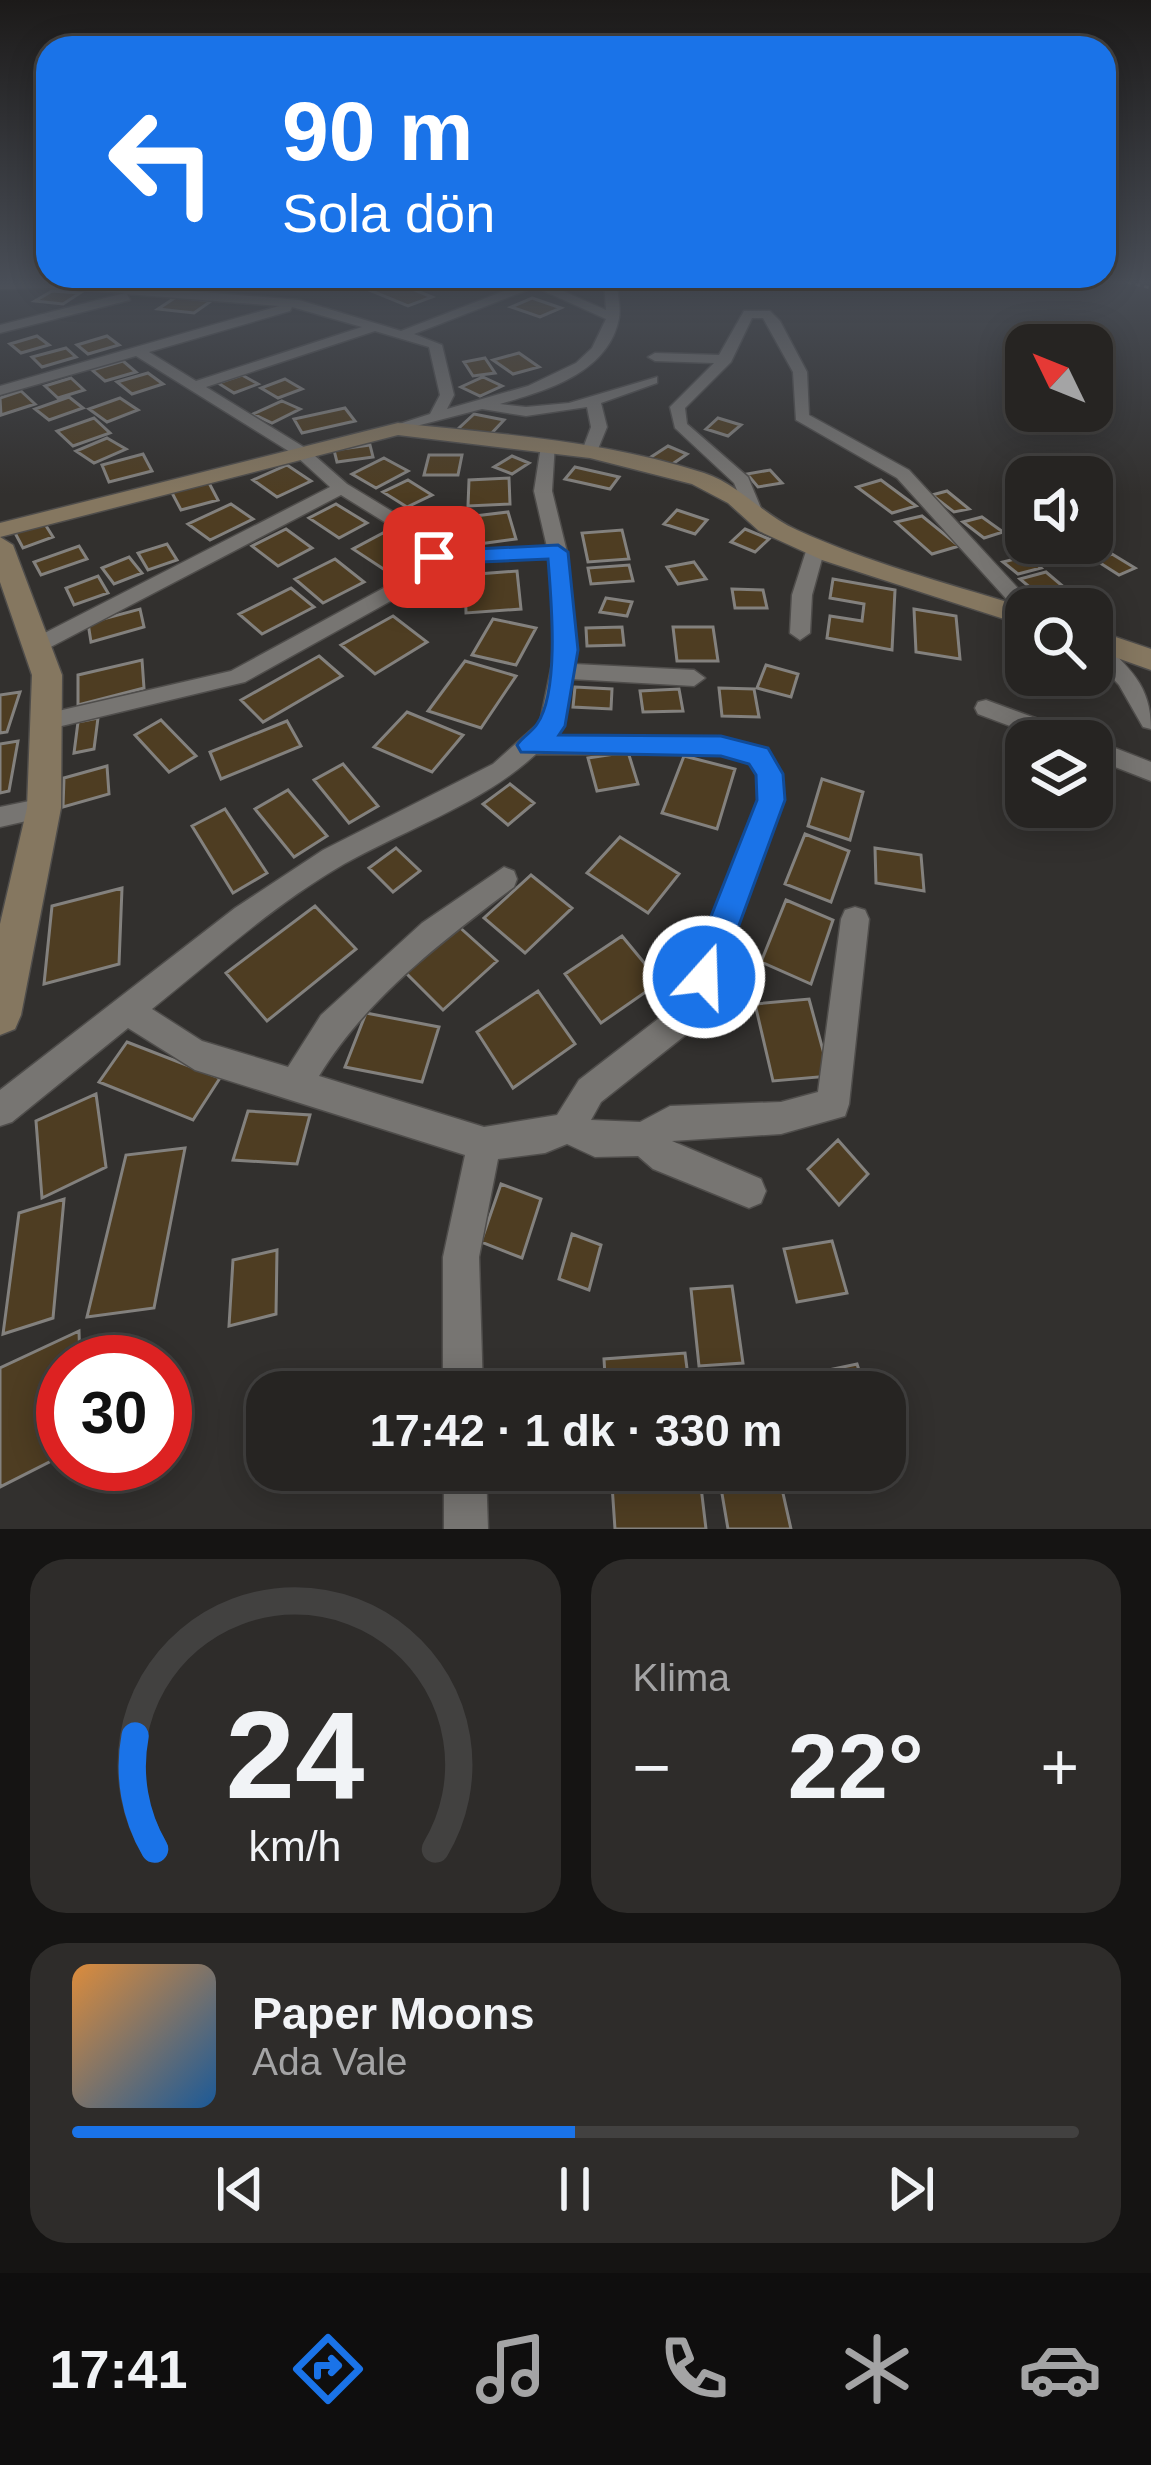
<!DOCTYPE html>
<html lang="tr">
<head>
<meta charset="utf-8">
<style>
  :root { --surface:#262422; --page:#2e2c2a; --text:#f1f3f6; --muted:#a4a4a5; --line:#424140; --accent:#1a73e8 }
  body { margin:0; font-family:Arial,sans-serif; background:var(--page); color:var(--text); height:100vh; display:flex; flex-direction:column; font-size:45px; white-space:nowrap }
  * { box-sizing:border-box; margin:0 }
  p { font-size:39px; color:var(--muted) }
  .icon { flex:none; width:66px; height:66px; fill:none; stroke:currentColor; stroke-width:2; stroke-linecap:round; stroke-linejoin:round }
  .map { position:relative; height:1529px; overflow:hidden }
  .sheet { display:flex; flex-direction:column; gap:30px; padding:30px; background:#151413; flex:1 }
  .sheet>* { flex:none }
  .hud { position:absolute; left:36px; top:36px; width:1080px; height:252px; border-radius:36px; box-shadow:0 6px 30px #0003,0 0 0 3px var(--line); background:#1a73e8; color:#fff; overflow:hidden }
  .needle { width:78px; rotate:313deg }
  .controls { position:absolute; left:1005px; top:324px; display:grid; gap:24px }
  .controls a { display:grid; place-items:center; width:108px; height:108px; border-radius:24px; background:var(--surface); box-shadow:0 6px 30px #0003,0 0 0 3px var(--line); font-size:60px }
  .speed { position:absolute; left:36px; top:1335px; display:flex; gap:24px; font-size:60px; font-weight:700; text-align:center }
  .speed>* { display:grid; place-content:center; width:156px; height:156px; border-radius:50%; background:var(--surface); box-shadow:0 6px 30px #0003,0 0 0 3px var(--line); line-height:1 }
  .speed .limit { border:18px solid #d22; background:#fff; color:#111 }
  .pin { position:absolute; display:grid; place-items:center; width:102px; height:102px; color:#fff; margin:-51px; border-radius:24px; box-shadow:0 6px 18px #0006 }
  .me { position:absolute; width:132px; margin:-66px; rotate:20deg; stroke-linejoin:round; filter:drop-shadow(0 0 9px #0008) }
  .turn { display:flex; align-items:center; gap:42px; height:252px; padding:0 48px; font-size:54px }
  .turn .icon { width:156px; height:156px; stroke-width:2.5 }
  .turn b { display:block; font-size:84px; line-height:102px }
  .big { font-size:90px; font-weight:700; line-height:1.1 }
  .sheet .card { flex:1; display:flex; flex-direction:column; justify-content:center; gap:18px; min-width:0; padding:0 42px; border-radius:36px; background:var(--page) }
  .sheet .dial { align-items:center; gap:0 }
  .dial svg { height:312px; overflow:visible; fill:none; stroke:var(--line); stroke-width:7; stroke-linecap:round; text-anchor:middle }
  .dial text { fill:var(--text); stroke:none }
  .song { display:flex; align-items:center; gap:36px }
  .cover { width:144px; height:144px; border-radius:18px; background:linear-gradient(135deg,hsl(30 70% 55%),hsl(210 70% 35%)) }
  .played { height:12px; border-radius:6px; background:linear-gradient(90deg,var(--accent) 50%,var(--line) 50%) }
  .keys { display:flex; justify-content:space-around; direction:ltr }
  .heat { display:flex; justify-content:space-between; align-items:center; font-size:66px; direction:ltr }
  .sheet .tiles { flex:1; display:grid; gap:30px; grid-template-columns:1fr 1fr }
  .card:last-child { grid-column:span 2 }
  .trip { position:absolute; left:246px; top:1371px; width:660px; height:120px; border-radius:36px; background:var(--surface); box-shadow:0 6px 30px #0003,0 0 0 3px var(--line); font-weight:700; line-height:120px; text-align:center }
  .tabs { display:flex; height:192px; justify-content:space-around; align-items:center; background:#0f0e0e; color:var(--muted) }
  .tabs .icon { width:84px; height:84px }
  .tabs .current { color:var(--accent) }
  .tabs b { font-size:54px; color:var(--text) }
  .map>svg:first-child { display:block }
  .building { fill:#4e3d22; stroke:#83817e; stroke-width:3 }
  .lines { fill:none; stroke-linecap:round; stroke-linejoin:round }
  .street-casing { stroke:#4f4d4b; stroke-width:3 }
  .secondary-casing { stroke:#4f4d4b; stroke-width:3 }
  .path { stroke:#8d8c8a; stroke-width:3; stroke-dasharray:4.5 4.5; stroke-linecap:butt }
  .street { fill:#777572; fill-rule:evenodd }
  .secondary { fill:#857760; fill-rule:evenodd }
  .route { fill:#1a73e8; stroke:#114b97; stroke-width:3 }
</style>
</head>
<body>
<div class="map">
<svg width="1151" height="1529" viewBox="0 0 1151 1529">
  <rect width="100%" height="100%" fill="#32302e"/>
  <!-- building -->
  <path class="building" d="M345 280H390L432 297 408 306Z
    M52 291 80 293 63 304 35 301Z
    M176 297 211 301 194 313 158 309Z
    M532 298 561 308 540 317 511 307Z
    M37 336 49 345 21 353 10 344Z
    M107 336 119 345 88 354 77 345Z
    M66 348 76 357 42 367 32 357Z
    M519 353 539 367 513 374 493 360Z
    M485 358 495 373 473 376 464 362Z
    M123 361 136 372 105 381 92 370Z
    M148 373 163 384 132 394 117 382Z
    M242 375 258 384 234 393 218 383Z
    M483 377 502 386 480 396 461 387Z
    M71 378 84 390 58 398 45 386Z
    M285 379 302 389 278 398 261 388Z
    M21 391 35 404 1 415 0 398Z
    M69 397 83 408 49 420 35 409Z
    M120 398 138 410 107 422 89 409Z
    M282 401 300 409 272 423 253 414Z
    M345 408 355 421 302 433 294 419Z
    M474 414 504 420 489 436 458 429Z
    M94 418 110 433 73 446 57 431Z
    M718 418 741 425 728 436 706 429Z
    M107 438 126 449 94 463 76 451Z
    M370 445 373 457 337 462 334 450Z
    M668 446 687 454 668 467 648 459Z
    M143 454 152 471 109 482 102 465Z
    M429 455H462L458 475H424Z
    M512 456 529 463 512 474 494 467Z
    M384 458 408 471 376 488 352 474Z
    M287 465 311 481 277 497 253 480Z
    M575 467 619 477 610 489 565 479Z
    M770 470 782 483 758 487 747 474Z
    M509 478 510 504 468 506 469 480Z
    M408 480 432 495 407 507 383 492Z
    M881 480 916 506 892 513 857 487Z
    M208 481 218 500 181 510 171 491Z
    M947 491 969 509 954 512 932 495Z
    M231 504 253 519 210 540 188 524Z
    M336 504 367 523 339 538 309 518Z
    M677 510 707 520 695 534 664 524Z
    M508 512 516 539 464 546 458 518Z
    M922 516 959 546 932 554 896 522Z
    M982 517 1003 532 984 538 963 522Z
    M43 521 53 537 23 548 14 531Z
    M286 529 312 548 278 566 252 546Z
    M745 529 769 539 755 552 731 542Z
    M622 530 629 559 588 562 582 533Z
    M383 533 415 554 385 570 353 549Z
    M167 544 177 560 148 570 138 553Z
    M79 546 87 559 41 575 34 562Z
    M1112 554 1135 568 1119 575 1097 561Z
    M1027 556 1041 568 1018 574 1003 562Z
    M129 557 142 573 114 584 102 568Z
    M335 559 364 582 323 603 295 579Z
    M694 562 706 579 678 584 667 567Z
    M629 565 633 581 591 584 588 568Z
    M517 571 521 609 466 613 465 575Z
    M1046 572 1072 594 1046 601 1020 579Z
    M98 576 108 593 74 605 66 588Z
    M833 579 895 590 892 650 827 638 830 616 862 621 864 604 830 598Z
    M291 588 314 607 262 634 239 614Z
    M732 589 763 590 767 608H735Z
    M606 598 632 602 627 616 600 612Z
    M140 609 144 627 91 642 88 623Z
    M914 609 956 616 960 659 916 652Z
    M393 616 427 642 375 674 341 645Z
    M493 619 536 628 516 665 472 655Z
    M622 627 624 645 587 646 586 628Z
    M673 627H713L718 661H677Z
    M319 656 342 676 263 722 241 700Z
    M142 660 144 688 78 705V675Z
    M465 661 516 676 481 728 428 711Z
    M766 665 798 674 791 697 757 688Z
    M575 687 612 689 611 709 573 707Z
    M719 688 754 689 759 717 722 716Z
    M679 689 683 711 643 712 640 691Z
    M20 692 7 732 0 733V695Z
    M407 712 463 735 432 772 374 747Z
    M98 718 94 749 74 753 78 722Z
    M161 720 196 756 169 772 135 735Z
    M287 721 301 746 221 779 210 752Z
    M18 741 9 791 0 793V744Z
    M628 752 638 784 597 791 588 758Z
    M684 756 735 769 717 829 662 813Z
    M343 764 378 806 349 823 314 780Z
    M107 766 109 794 63 807 64 778Z
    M822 779 863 792 850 840 808 826Z
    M510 784 534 803 508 825 483 804Z
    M288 790 327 836 294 857 255 809Z
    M225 809 267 873 233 893 192 826Z
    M805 834 849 851 831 902 785 884Z
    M620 837 679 874 648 913 587 873Z
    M396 848 420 871 393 892 369 868Z
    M875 848 921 855 924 891 876 883Z
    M531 875 572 908 525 953 484 918Z
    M122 888 119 964 44 984 52 906Z
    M786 900 833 920 811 984 761 962Z
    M315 906 356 949 267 1021 226 973Z
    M456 924 497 961 443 1010 403 970Z
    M622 936 660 982 601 1023 565 974Z
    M538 991 575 1044 513 1088 477 1032Z
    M809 999 830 1076 773 1081 755 1004Z
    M366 1013 439 1027 422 1082 345 1067Z
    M127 1042 220 1078 193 1120 99 1082Z
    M96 1094 106 1167 42 1198 36 1121Z
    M248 1111 310 1115 297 1164 233 1160Z
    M838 1140 868 1174 839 1205 808 1169Z
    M185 1148 154 1308 87 1317 126 1155Z
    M501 1184 541 1199 522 1258 481 1242Z
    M64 1199 53 1318 3 1334 19 1213Z
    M572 1234 601 1245 589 1290 559 1279Z
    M832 1241 847 1293 797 1302 784 1249Z
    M277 1250 276 1314 229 1326 233 1260Z
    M732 1286 743 1363 699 1366 691 1289Z
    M79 1331 80 1362H63V1455L0 1487V1368Z
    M685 1353 690 1392H606L604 1359Z
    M857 1364 866 1392H815L810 1374Z
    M611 1470H699L706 1529H615Z
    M778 1471 791 1529H728L720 1482Z"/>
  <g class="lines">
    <!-- street casing -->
    <g class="street-casing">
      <path id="street" d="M53 280 299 300 401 331 525 283 523 280H538L606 310 604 280H616C617 291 621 307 619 318 609 373 545 391 500 404L526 407 569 403 657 377V383L601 403 607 427 596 454 582 451 591 427 587 407 526 416 482 409 393 432V426L430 414 440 395 429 347 375 331 206 387 307 449 347 484 441 541 443 551 547 547 534 491 541 446 555 443 552 491 567 552 577 650 574 664 694 670 705 678 694 686 571 679 563 726 555 736 721 737 766 750 782 774 783 800 702 1022 601 1102 591 1120 640 1122 670 1106 781 1102 818 1092 841 919 845 910 855 907 865 910 869 919 849 1104 845 1116 781 1134 672 1141 761 1179 766 1191 761 1203 749 1208 653 1169 638 1156 595 1157 567 1144 545 1153 498 1159 479 1257 483 1392H443V1257L465 1155 195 1070 128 1028 12 1122 0 1126V1090L235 908 323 850 493 764 540 722 555 650 549 558 443 562 441 573 245 682 45 730 37 728 34 722 45 714 231 671 424 566 425 547 341 495 43 651H29L25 646 29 641 330 487 295 455 136 356 0 395V386L279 306 127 294 130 300 0 333V325L125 293 53 288 0 289V281ZM535 287 606 319 592 348 576 363 528 386 447 409 454 395 442 345 414 334ZM292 307 362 327 196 381 149 352 290 311ZM536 754 721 755 750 763 758 775 759 800 680 1002 579 1080 557 1115 484 1127 319 1076C366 999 442 941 514 887L517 879 514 871 504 867 422 923 321 1015 288 1067 202 1041 152 1009C214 959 275 904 344 864 408 828 482 804 536 754Z
        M744 311H770L780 321 807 372 809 415 909 470 1037 609H1026V615L1020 614 897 478 796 420 793 372 763 318H752L731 362 685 408 687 424 748 477 763 513 760 517H748L734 483 675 428 670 407 714 363 655 361 648 357 655 353 719 355Z
        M816 542 825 548 812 595 810 633 800 640 790 633 792 595 807 548Z
        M1092 636 1099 638C1129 669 1151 684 1151 729L1143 727 1119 685 1092 656Z
        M986 700 1082 735 1086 741H1050L978 714 975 708 978 702Z
        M1092 739 1151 762V781L1092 758V741H1086Z
        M44 798 53 801 57 808 53 815 0 827V807Z
        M444 1470H486L488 1529H444Z"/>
    </g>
    <!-- secondary casing -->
    <g class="secondary-casing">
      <path id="secondary" d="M398 423C501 434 605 441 704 473 740 485 763 515 797 530 872 564 952 585 1031 609H1026V626L822 560 759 531 728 503 692 484 590 458 398 435 0 537 13 545 62 675 61 808 21 1015 15 1029 0 1035V924L27 808 32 675 0 582V523Z
        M1092 629 1151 649V670L1092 649Z"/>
    </g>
    <!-- path -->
    <path class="path" d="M1118 280 1151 288"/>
    <!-- street -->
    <use href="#street" class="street"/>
    <!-- secondary -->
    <use href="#secondary" class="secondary"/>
  </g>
  <!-- sky -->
  <linearGradient id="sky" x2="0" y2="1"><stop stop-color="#1c1a19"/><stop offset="0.57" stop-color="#494e57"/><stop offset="1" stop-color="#494e57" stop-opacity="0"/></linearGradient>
  <rect width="1151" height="494" fill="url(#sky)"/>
  <!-- route -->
  <path class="route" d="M558 545 568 552 578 650 565 726 559 735 721 736 768 748 783 774 785 800 720 977 715 988 704 993 692 988 687 977 757 800 756 775 749 764 721 756 521 752 517 745C523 736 532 732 537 724 560 691 551 598 548 559L434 564 423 557 434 551Z"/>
</svg>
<div class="controls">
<a><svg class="needle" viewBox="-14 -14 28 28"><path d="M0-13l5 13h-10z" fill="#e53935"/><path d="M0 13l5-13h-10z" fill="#a4a4a5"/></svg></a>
<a><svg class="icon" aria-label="sound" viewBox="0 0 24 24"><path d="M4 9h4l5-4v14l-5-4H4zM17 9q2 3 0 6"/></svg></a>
<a><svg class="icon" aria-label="search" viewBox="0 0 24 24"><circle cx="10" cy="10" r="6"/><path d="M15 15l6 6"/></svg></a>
<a><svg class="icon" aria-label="layers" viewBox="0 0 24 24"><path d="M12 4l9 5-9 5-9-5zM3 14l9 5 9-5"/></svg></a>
</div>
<div class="speed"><div class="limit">30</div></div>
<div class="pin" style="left:434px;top:557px;background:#d93025"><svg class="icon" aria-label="arrive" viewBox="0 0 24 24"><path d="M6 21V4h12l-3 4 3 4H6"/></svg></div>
<svg class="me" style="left:704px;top:977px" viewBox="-20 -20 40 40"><circle r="17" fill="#1a73e8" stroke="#fff" stroke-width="3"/><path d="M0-11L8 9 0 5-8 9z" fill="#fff"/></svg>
<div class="trip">17:42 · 1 dk · 330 m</div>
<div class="hud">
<div class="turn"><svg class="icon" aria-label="left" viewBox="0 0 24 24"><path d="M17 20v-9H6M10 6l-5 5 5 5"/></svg><div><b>90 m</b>Sola dön</div></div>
</div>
</div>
<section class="sheet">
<div class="tiles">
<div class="card dial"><svg viewBox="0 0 100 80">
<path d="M14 69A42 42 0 1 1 86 69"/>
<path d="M14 69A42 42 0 0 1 9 40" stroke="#1a73e8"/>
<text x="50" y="56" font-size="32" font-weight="700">24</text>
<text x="50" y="72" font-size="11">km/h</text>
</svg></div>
<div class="card"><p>Klima</p>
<div class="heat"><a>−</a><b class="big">22°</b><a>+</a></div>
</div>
<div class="card">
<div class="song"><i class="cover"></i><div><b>Paper Moons</b><p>Ada Vale</p></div></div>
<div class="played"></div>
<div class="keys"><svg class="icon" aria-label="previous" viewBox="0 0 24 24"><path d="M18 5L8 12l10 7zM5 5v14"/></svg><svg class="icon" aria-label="pause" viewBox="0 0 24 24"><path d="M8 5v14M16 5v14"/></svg><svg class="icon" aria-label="next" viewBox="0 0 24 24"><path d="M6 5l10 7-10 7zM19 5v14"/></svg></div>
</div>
</div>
</section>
<nav class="tabs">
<b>17:41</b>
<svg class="icon current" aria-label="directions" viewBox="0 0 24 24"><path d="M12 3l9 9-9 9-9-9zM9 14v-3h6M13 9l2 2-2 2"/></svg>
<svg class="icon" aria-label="music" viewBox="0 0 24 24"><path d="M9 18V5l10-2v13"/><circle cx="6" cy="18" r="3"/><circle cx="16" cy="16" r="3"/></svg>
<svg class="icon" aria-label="phone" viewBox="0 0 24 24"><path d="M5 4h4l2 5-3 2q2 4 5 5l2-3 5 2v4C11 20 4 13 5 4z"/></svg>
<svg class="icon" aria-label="climate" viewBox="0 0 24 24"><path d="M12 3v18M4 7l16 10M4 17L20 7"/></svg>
<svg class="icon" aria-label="car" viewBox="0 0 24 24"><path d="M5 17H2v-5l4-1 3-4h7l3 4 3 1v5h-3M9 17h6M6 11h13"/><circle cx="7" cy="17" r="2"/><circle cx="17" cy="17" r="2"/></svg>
</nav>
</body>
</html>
